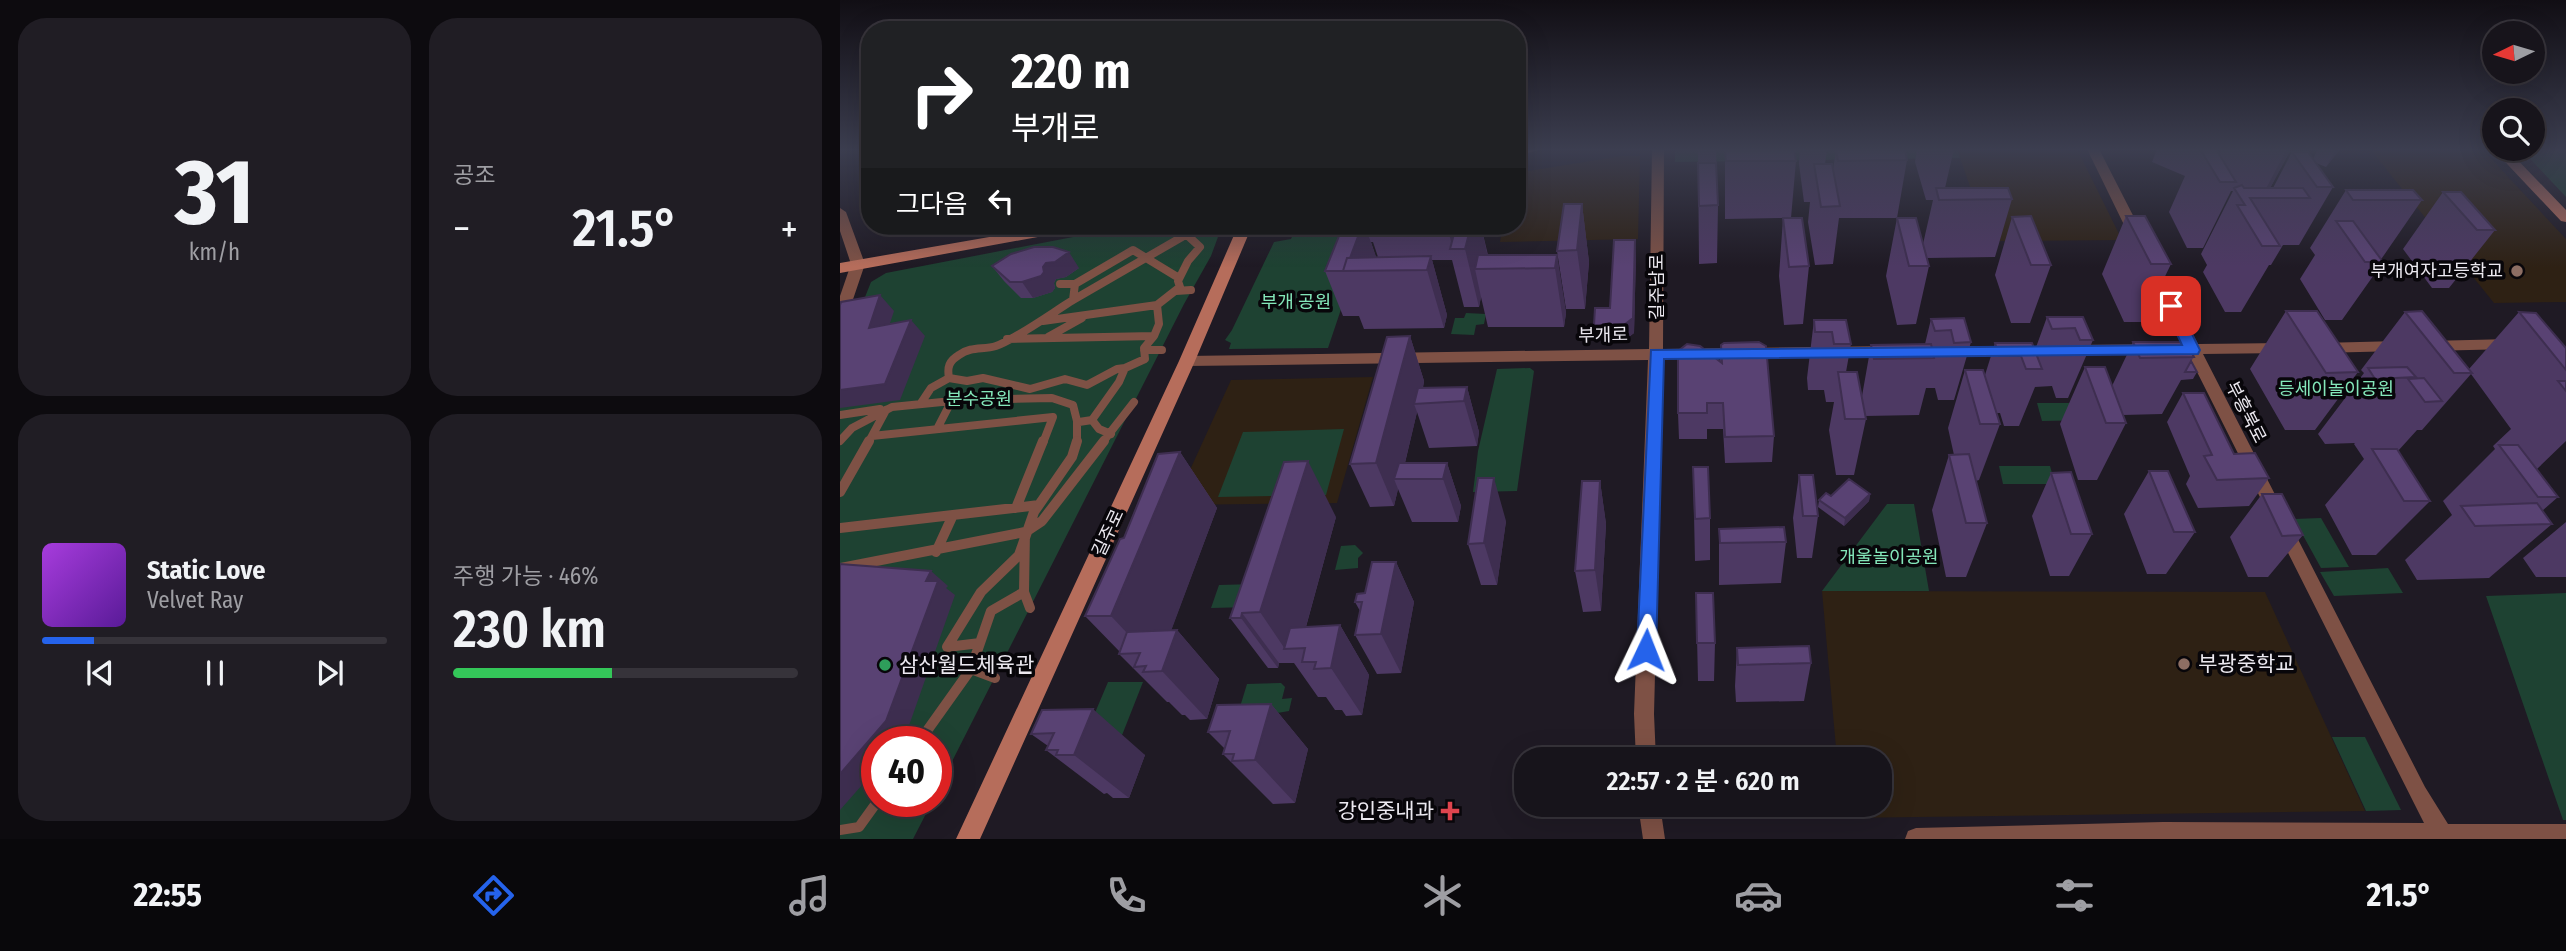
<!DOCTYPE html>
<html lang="ko">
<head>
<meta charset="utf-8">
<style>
  :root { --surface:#17141b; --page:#201d24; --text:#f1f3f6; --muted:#9e9ea3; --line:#36333a; --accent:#2563eb }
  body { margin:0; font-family:"Fira Sans Condensed","Noto Sans KR",sans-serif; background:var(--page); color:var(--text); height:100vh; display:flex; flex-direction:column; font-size:26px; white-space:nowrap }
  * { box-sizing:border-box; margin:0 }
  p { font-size:23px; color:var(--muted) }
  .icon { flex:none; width:38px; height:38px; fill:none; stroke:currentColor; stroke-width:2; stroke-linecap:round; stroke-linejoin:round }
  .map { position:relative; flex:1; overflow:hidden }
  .side { display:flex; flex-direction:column; gap:18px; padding:18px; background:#0d0b0f; width:840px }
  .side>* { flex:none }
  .guide { position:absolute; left:21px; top:21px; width:665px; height:214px; border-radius:28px; box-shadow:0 7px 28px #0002,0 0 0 2px var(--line); background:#202124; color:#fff; overflow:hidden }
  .needle { width:46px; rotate:265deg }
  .tools { position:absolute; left:1642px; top:21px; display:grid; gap:14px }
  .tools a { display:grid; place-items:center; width:63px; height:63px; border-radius:50%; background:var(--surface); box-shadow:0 7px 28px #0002,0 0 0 2px var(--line); font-size:35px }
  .speed { position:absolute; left:21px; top:726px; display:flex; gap:14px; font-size:35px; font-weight:700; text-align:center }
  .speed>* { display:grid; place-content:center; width:91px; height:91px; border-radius:50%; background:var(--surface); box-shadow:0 7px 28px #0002,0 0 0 2px var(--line); line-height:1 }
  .speed .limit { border:10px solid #d22; background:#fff; color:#111 }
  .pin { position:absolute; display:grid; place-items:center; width:60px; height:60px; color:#fff; margin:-30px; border-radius:14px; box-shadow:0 4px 10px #0006 }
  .me { position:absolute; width:77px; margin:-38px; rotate:2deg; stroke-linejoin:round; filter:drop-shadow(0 0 5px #0008) }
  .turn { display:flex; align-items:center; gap:24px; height:147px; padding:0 35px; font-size:32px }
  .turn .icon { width:91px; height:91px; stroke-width:2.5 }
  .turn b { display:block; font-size:49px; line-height:60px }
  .then { display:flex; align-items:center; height:66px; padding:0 35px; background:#0003; gap:14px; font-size:26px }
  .big { font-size:52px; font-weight:600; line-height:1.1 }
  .side .tile { flex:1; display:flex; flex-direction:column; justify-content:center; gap:10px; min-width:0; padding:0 24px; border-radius:28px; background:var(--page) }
  .side .dial { align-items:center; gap:0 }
  .dial b { font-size:91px; line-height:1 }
  .song { display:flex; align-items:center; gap:21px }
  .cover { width:84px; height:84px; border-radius:10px; background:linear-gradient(135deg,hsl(280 70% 55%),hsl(270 70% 35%)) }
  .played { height:7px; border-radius:4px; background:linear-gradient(90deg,var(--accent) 15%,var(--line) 15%) }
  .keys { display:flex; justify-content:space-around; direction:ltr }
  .heat { display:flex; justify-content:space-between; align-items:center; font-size:38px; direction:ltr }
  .charge { height:10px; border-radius:5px; background:linear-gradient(90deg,#34c759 46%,var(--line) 0) }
  .side .tiles { flex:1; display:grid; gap:18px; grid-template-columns:repeat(2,1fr) }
  .trip { position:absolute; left:674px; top:747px; width:378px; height:70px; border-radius:28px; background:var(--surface); box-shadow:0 7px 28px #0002,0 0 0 2px var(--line); font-weight:600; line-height:70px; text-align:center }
  .dock { display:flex; height:112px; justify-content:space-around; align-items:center; background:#09080b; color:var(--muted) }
  .dock .icon { width:49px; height:49px }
  .dock .current { color:var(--accent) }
  .dock b { font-size:32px; color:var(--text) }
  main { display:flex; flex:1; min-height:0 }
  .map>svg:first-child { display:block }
  .education { fill:#2e2114 }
  .green { fill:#1e4232 }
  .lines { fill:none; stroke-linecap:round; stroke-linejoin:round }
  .pedestrian-far1 { stroke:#7e5145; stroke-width:8 }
  .pedestrian { stroke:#7e5145; stroke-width:10 }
  .tertiary { fill:#7e5145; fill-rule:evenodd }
  .secondary { fill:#b66d5b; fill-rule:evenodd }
  .wall { fill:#4d3963; fill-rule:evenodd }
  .shaded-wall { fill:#3e2e50 }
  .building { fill:#594273; stroke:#3e2e50; stroke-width:2 }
  .route { fill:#2563eb; stroke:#184099; stroke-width:2 }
  .education-dot { fill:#8d6e63; stroke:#08060a; stroke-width:2.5 }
  .leisure-dot { fill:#2e9e5b; stroke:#08060a; stroke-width:2.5 }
  .health-dot { fill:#e0444e; stroke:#08060a; stroke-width:2.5 }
  .labels { text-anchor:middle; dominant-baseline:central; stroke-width:7; stroke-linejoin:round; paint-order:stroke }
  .poi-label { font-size:18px; fill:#ece9f0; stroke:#08060a; text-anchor:end }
  .street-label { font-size:18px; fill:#ece9f0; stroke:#08060a }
  .park-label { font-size:18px; fill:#84e7ba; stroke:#08060a }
  .near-poi-label { font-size:21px; fill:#ece9f0; stroke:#08060a; text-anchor:start }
</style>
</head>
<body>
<main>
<section class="side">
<div class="tiles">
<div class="tile dial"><b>31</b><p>km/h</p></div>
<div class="tile"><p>공조</p>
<div class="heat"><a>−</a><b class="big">21.5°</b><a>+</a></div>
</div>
<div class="tile">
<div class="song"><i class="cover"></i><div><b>Static Love</b><p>Velvet Ray</p></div></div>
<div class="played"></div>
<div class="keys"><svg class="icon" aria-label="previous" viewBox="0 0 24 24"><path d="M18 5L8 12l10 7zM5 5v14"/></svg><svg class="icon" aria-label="pause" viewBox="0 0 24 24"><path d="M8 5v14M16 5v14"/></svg><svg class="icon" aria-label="next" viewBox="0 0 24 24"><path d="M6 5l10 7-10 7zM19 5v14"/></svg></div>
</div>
<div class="tile"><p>주행 가능 · 46%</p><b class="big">230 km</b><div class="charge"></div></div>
</div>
</section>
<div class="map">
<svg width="1726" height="839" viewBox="0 0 1726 839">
  <rect width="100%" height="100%" fill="#1f1a24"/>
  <!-- education -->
  <path class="education" d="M1117 149H1237L1282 240 1149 241Z
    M1530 149H1642L1726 239V302L1654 303Z
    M782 156H800L798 239 660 242 663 226H677V173Z
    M533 377 497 503 334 505 391 380Z
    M982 591 1425 592 1525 811 1002 818 1001 805H1040V760L997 759Z"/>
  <!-- green -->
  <path class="green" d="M835 149H1117L1120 158 835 162Z
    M1682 149H1726V197L1681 149Z
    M290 226H382L371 256 344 304 96 793V742H37V802H92L73 839H0V360L31 282 46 273Z
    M457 226H529L488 348 389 349 391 343 385 340 392 330 434 242 451 239Z
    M626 313 646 314 644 324 636 325 634 335 611 334 615 318H624Z
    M690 368 694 371 677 491 633 492 638 451 657 369Z
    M1197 403H1245L1252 420 1202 421Z
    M504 429 486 495 378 497 403 432Z
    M1159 466H1210L1215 484H1163Z
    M1047 504H1074L1089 591H982Z
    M1481 518 1509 567 1481 568 1454 519Z
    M515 545 523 553 518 558V568L495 570 501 546Z
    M1548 568 1563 593 1494 596 1480 572Z
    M416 584 409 607 371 608 379 585Z
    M1726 593V820H1723L1646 596Z
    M268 682H303L275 753H238Z
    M441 683 445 687 442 699 452 698 449 711 396 720 407 684Z
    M1492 737H1525L1561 810 1526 811Z"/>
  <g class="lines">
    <!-- pedestrian-far1 -->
    <path class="pedestrian-far1" d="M235 284 293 250 339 278
      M336 291 351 290
      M233 300 361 226
      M203 321 317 305
      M314 336 319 324 317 305 340 287 338 281 348 261 360 247 347 235 330 231V226
      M208 337 242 318
      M167 339 314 336 304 348 305 359 285 368 279 382 252 420
      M304 350H322
      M109 378C107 367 109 361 119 355 131 346 143 350 156 346 173 341 215 311 233 300L235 284H220
      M81 403 91 388 109 378 127 381 143 378 190 389 225 379 247 385 277 369 285 368
      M0 415 40 409
      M239 422 252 420 259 429 271 434
      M97 429 112 400
      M32 436 46 410
      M0 441 12 428 52 407 122 400 212 398 233 405 237 421V443
      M28 443 32 436 213 417 203 443
      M262 443 294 402"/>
    <!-- pedestrian -->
    <path class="pedestrian" d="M0 492 29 441
      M176 508 203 441
      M0 528 199 505
      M187 531 202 521 264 441
      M96 552 113 515
      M0 568 185 532 184 592
      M140 643 107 647 141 592 179 555 194 512 232 457 237 441
      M131 669 155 678
      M79 742 131 669 151 611 184 592 190 608
      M0 830 19 827 37 802"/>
    <!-- tertiary -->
    <path class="tertiary" d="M812 149H824L823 349 1052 346 1059 351 1052 356 823 359 814 714 816 760H796L794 714 808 360 347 366 340 361 347 356 809 349Z
      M1247 149H1259L1302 233 1300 236 1295 237 1288 233Z
      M0 208 6 212 25 264 7 317 0 322V296L11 264 0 231Z
      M1311 261 1318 265 1358 344 1444 343 1451 348 1444 353 1363 354 1585 787 1608 824H1726V839H1065L1068 831 1076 828 1323 822 1584 823 1348 354 1228 355 1221 350 1228 345 1343 344 1304 265Z
      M1671 339 1678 344 1671 349 1588 351 1581 346 1588 341Z
      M1559 341 1566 346 1559 351 1480 353 1473 348 1480 343Z
      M1109 346H1174L1181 351 1174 356H1109L1102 351Z
      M798 805H820L825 839H803Z"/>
    <!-- secondary -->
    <path class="secondary" d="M677 149H702L677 156Z
      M1653 149H1667L1726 210V222L1721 221Z
      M212 226H243L236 230 0 273V263Z
      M398 226H412L355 361 140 839H116L339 361Z"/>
  </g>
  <!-- wall -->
  <path class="wall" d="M858 149H876L878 205 877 263 859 264Z
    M960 149H987L985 164 993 170 996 150 1067 160 1057 218H999L993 264 975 265 968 222 970 202H964L959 164Z
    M1077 149H1114L1105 188 1172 199 1155 257 1087 258 1089 266 1076 324 1057 325 1046 276 1057 218 1083 244 1093 200H1086L1075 162Z
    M1317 149H1376L1379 154 1381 149H1451L1430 188H1433L1452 152 1473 159 1478 149H1500L1486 167 1476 163 1493 187 1459 245H1443L1431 265H1429L1401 312H1385L1363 272 1367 265 1361 254 1393 191H1391L1363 248H1347L1329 212 1345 176 1312 162Z
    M885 151 956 161 951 218 969 266 963 324 944 325 939 276 943 218 885 219Z
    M1506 190 1582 200 1542 258H1540L1543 262 1502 320H1485L1460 279 1475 255 1470 248Z
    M1603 192 1655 230 1609 288H1592L1563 249Z
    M742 204 749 262 745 309H726L717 251Z
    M1286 216 1331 264 1303 322H1284L1262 274Z
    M1172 217 1211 265 1190 323H1171L1155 275Z
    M65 226H89L68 228Z
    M503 226H614L615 230 641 226 648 255H717L726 313 724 327H648L641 297 639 307H624L612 260H592L607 315 604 328 524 329 519 316H503L485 271ZM531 242H533L538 257H536Z
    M796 255 794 333 785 340H756L754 325 770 308Z
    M152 266 239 268 226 277 216 279 214 283 215 288 212 292 193 298H181L164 281Z
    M1446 311 1518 372 1475 430H1445L1410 369Z
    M1565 312 1629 369 1679 312 1726 348V441L1697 469 1718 497 1702 511 1712 524 1649 578 1577 580 1565 560 1612 515 1603 501 1655 449 1653 446 1671 429 1631 374 1582 430H1577L1558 451 1590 501 1536 555H1512L1485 505 1524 459 1514 444 1515 443 1485 444 1478 434 1524 373 1521 370Z
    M1207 317H1243L1253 340 1228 398H1216L1212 386 1195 387 1179 426H1164L1160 413H1156L1160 424 1139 480 1136 481 1147 523 1126 577H1106L1092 510 1109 455H1114L1108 428 1125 370 1145 375 1155 343 1195 350Z
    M1091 319 1131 342 1114 400H1098L1095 388H1086L1079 415 1025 416 1026 419 1014 475H996L989 430 994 402H986L984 390H968L967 378 974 320 1011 344 1006 372 1022 396 1031 345 1085 344Z
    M570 336 584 381 583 388 627 387 639 432 637 446 589 448 577 412 565 463H607L621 506 618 522H572L558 489 554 506 530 507 510 464Z
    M1293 342 1354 357 1351 361 1357 372 1353 379 1341 380 1322 414 1283 415 1286 423 1257 480H1238L1220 424 1245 367 1272 386Z
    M881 345 934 436 932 462 885 463 883 429H867V439H839L838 413 880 362Z
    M1343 393 1394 454 1429 478 1409 506 1358 508 1346 484 1350 476 1327 422Z
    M340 452 377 508 331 630H337L379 679 367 719 350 720 345 715H342L329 702H327L279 654 280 652 245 616 284 538Z
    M853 467 870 518V560L855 561Z
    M1309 471 1355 532 1326 574H1307L1284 514Z
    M1211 473 1252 534 1229 576H1210L1192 516Z
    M959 475 978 516 972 558H957L953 518Z
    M760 481 766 524 761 611 743 612 735 571Z
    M1030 494 1029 501 1004 526 978 507 979 500 991 496Z
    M1422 494 1463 535 1428 577H1408L1390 537Z
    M496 517 466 627 500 625 529 675 522 715 506 716 502 710H495L486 697H478L454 663H439L438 668H428L390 618Z
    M666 521 657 585H641L628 544Z
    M1726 522V577H1696L1683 558Z
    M879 529 946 542 941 583 879 585Z
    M556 562 574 602 561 673 537 674 515 635 520 611 515 602Z
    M856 593 875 643 874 681H858Z
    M897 648 971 663 964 701 896 702 895 686Z
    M431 704 468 749 455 803 433 804 383 754 385 749 368 732Z
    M202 710 305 755 289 798H273L267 793 264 794 206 750 208 746 191 734Z"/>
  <!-- shaded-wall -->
  <path class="shaded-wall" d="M1447 149H1451L1426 196 1421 198Z
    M1496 149H1500L1486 167Z
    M742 204 749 262 745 309 737 250Z
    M522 226H525L539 265 505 271Z
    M607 226H614L619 247 613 249Z
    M631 226H641L649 262 635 269 641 297 639 307 625 249Z
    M795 240 796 255 794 333 785 340 784 325Z
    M229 252 239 268 226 277 216 279 214 283 215 288 212 292 193 298 182 282 206 263Z
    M717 255 726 313 724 327 715 268Z
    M591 256 607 315 604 328 587 270Z
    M40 295 54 311 43 344 29 328Z
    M71 320 85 336 60 400 0 408V390Z
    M570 336 584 381 579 404H574L577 412 561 479H554L558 489 554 506 536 463Z
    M627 387 639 432 637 446 624 401Z
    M340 452 377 508 318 666 271 616Z
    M468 461 496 517 460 648 445 649 420 612Z
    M607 463 621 506 618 522 603 479Z
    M654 478 666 521 657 585 644 543Z
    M760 481 766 524 761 611 755 570Z
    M1030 494 1029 501 1004 526 1005 518Z
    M556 562 574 602 561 673 541 634Z
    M91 571 108 586 106 588 115 595 66 734 59 742H37V768L0 810V774Z
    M402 613 439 663 438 668 401 618Z
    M500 625 529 675 522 715 491 668Z
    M337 630 379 679 367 719 322 671Z
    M431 704 468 749 455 803 415 760Z
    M253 709 305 755 289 798 234 755Z"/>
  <!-- building -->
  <path class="building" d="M1360 149H1376L1396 182H1380Z
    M954 150 956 161H886L885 151Z
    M996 150H1065L1067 160 998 161Z
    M1452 152H1468L1493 187H1477Z
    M858 163H876L878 205 859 206Z
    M21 164 30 165V190L24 179Z
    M974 164H992L1000 206 981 207Z
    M1402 185 1404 188H1463L1470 198H1410L1440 246H1422L1397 205H1405L1394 188Z
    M1096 188H1168L1172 199 1099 200Z
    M1506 190H1573L1582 200H1513Z
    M1603 192H1621L1655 230H1637Z
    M724 204H742L737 250 717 251Z
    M1191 216 1211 265H1191L1172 217Z
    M1286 216H1305L1331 264H1311Z
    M943 218H962L969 266 949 267Z
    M1057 218H1076L1089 266H1069Z
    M1496 221H1513L1543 262H1525Z
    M503 226H522L510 258H507L503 271H505H485Z
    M616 226H631L625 249H610Z
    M774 240H795L793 318 784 325H754L755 308H770Z
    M194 247H213L229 252 215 262 206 263 203 267 204 272 201 276 182 282H170L152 266 171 254Z
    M638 255H717L715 268 635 269Z
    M591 256 587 270 503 271 507 258Z
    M40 295 29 328 71 320 45 384 0 390V305L1 302Z
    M1446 311H1477L1518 372 1486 373Z
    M1582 311 1632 373H1614L1565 312Z
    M1679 312 1696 313 1726 348V370Z
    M1207 317H1243L1253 340H1240L1235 328 1212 329Z
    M1124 318 1131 342 1114 343 1111 330 1095 331 1091 319Z
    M974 320H1006L1011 344H994L992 332H975Z
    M570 336 536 463 510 464 547 337Z
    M919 342 926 346 934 436 885 437 883 403H867V413H838V351L847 344 860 346 882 363 881 345 884 343Z
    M1293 342H1346L1354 357 1300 358Z
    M1155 343H1192L1202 369H1186L1181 356H1159Z
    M1091 344 1094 358 1034 359 1031 345Z
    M1351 361 1357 372H1345Z
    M1245 367H1265L1286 423H1266Z
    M1567 367 1576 377 1535 379 1528 368Z
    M1125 370H1143L1160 424H1140Z
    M998 372H1017L1026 419H1005Z
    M1584 378 1602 401 1585 402 1568 379Z
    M1718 381H1726V391Z
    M627 387 624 401 574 404 578 388Z
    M1343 393H1364L1394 454 1415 453 1429 478 1377 480 1364 456 1372 455Z
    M1659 445H1678L1718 497H1698Z
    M1532 449H1557L1590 501H1564Z
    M340 452 271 616H245L280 539 284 538 318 454Z
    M1129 454 1147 523H1126L1109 455Z
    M468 461 420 612 402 613 401 618H390L444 462Z
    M559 463H607L603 479H554Z
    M853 467H868L870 518 855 519Z
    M1309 471H1328L1355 532H1334Z
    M1231 472 1252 534H1231L1211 473Z
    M959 475H973L978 516H963Z
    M638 478H654L644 543 628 544Z
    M1009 479 1030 494 1005 518 979 500 986 493 991 496Z
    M742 481H760L755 570 735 571Z
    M1422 494H1442L1463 535 1442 536Z
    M1697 503 1712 524 1635 526 1621 506Z
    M944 527 946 542 880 543 879 529Z
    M532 562H556L541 634 515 635 522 602H515L517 594 525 593Z
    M0 564 91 571 86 581H98L46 721 0 774Z
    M856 593H873L875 643H857Z
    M500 625 491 668 474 669 476 662H462L465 648 444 649 450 628Z
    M337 630 322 671 303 672 306 666 294 667 300 653 279 654 287 632Z
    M969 646 971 663 898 665 897 648Z
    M431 704 415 760 392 761 394 754H383L390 731 368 732 377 705Z
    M253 709 234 755H216L218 750H206L214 733 191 734 202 710Z"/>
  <!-- sky -->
  <linearGradient id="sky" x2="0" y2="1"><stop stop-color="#110e14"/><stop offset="0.56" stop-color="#3c3e50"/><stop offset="1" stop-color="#3c3e50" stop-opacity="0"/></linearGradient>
  <rect width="1726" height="267" fill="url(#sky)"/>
  <!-- route -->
  <path class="route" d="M1331 301 1338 306 1360 350 1358 354 824 359 816 650 813 656 806 659 799 656 797 650 811 350 1342 345 1324 306Z"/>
  <!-- markers -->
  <g class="education-dot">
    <circle cx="1677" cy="271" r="7"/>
    <circle cx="1344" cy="664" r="7"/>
  </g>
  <circle class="leisure-dot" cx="45" cy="665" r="7"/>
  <path class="health-dot" d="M606.5 800.5h7v7h7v7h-7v7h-7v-7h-7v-7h7z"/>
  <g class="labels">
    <!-- poi labels -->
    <g class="poi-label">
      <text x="1663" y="271">부개여자고등학교</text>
    </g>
    <!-- street labels -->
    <g class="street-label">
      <text transform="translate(817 287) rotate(-90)">길주남로</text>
      <text transform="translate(763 335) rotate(-1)">부개로</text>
      <text transform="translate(1406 412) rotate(63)">부흥북로</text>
      <text transform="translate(268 533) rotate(-65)">길주로</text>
    </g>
    <!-- park labels -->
    <g class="park-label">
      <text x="456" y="302">부개 공원</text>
      <text x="1496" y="389">등세이놀이공원</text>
      <text x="139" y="399">분수공원</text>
      <text x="1049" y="557">개울놀이공원</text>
    </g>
    <!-- near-poi labels -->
    <g class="near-poi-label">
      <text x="1358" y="664">부광중학교</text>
      <text x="59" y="665">삼산월드체육관</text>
      <text x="594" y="811" text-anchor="end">강인중내과</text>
    </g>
  </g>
</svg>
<div class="tools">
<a><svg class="needle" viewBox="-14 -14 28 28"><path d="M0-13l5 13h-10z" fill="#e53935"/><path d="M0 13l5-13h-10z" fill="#9e9ea3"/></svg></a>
<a><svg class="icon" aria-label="search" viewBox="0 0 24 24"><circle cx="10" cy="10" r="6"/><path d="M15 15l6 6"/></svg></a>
</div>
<div class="speed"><div class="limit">40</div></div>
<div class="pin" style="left:1331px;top:306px;background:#d93025"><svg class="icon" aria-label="arrive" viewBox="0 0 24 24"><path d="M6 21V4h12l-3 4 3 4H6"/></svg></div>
<svg class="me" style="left:806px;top:650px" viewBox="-20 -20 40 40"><path d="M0-17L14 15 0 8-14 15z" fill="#2563eb" stroke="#fff" stroke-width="4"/></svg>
<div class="trip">22:57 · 2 분 · 620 m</div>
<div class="guide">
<div class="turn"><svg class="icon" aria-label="right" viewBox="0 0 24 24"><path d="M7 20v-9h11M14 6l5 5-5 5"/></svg><div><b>220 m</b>부개로</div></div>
<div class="then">그다음<svg class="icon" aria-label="left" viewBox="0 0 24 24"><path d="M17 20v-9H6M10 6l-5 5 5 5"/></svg></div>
</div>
</div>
</main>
<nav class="dock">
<b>22:55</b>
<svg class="icon current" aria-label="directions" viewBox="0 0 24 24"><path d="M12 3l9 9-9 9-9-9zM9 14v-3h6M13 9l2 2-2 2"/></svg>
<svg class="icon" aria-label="music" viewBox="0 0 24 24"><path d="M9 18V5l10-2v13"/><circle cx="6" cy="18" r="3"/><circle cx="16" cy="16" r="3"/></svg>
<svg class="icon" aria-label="phone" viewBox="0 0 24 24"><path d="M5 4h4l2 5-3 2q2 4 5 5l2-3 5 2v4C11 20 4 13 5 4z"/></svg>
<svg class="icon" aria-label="climate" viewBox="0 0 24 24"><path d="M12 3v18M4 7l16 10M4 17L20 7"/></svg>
<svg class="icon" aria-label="car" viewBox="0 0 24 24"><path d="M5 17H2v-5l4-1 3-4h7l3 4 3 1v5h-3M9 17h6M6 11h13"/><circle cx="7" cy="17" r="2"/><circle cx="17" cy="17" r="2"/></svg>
<svg class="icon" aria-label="filters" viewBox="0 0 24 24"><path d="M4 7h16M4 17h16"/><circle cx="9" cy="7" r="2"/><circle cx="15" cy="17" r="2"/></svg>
<b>21.5°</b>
</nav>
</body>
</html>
